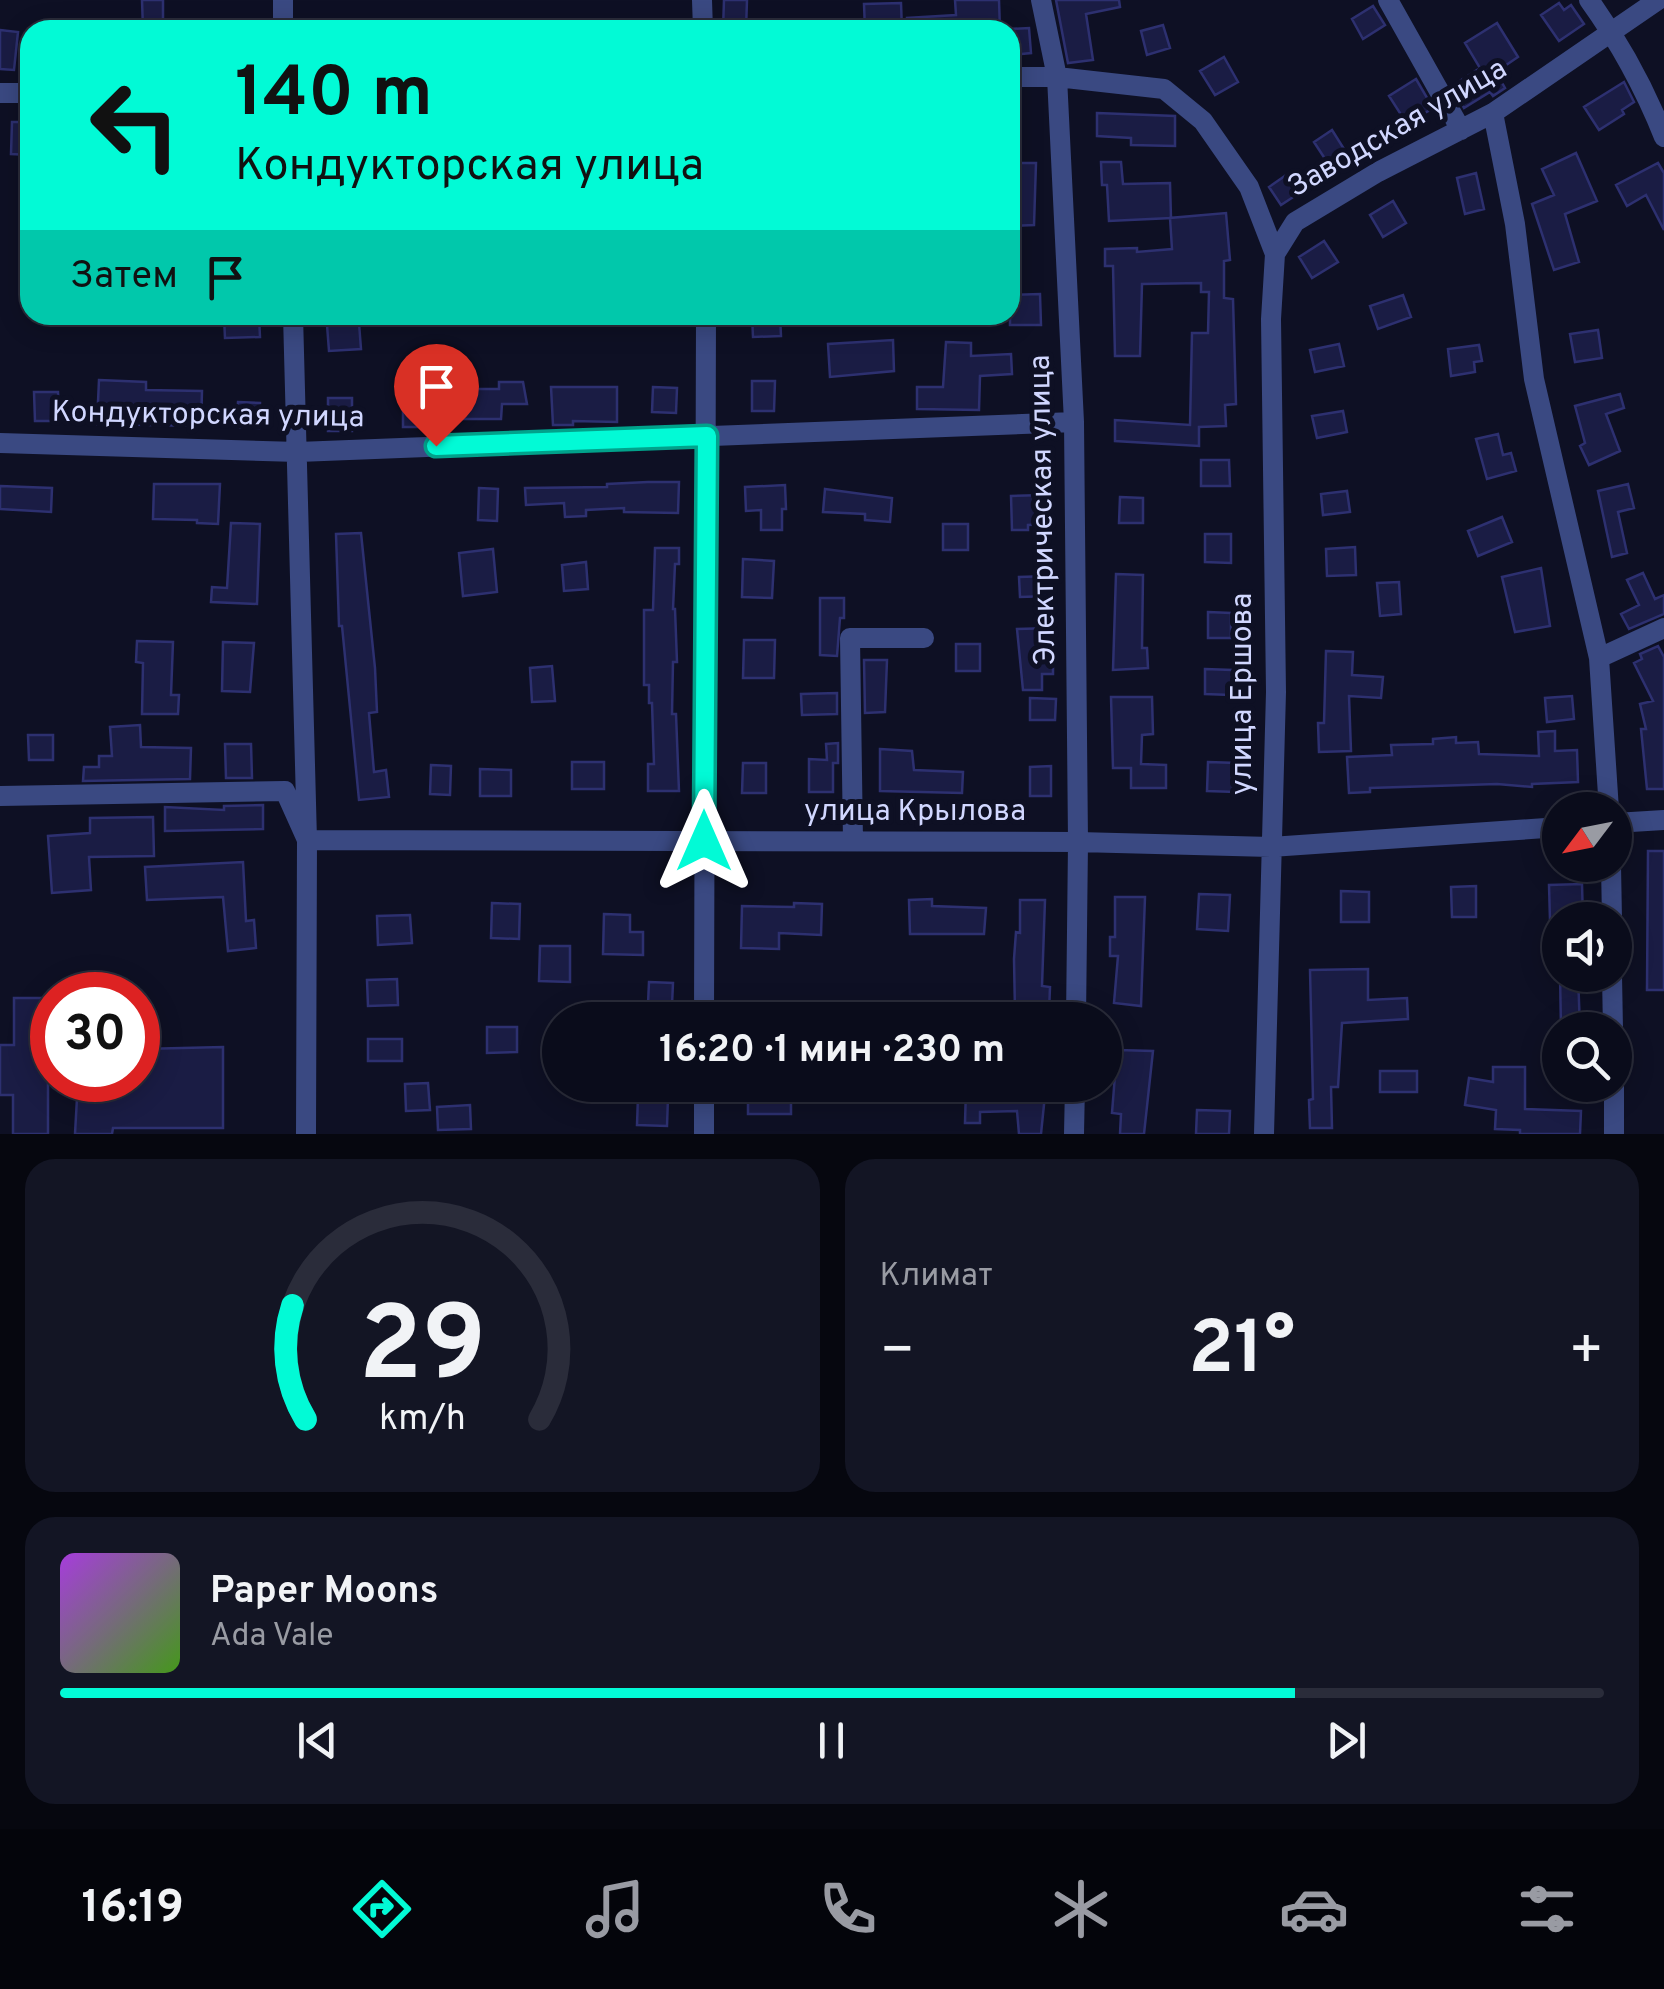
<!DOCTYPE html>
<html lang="ru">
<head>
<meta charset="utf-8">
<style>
  :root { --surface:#0a0c1b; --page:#131524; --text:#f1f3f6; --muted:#999ba3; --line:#2a2c3a; --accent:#02fad6 }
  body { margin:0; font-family:Overpass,sans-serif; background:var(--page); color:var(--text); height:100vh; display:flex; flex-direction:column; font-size:38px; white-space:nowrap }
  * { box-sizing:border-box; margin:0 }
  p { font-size:32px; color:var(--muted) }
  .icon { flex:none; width:55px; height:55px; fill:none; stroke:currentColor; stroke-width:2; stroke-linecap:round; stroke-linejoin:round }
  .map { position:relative; height:1134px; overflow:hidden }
  .drawer { display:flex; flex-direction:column; gap:25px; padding:25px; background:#06070f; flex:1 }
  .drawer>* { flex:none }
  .banner { position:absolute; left:20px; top:20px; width:1000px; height:305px; border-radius:30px; box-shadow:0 5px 25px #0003,0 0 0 2px var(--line); background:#02fad6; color:#111; overflow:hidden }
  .needle { width:65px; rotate:238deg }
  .tools { position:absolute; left:1542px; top:792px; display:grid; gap:20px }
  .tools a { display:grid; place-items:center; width:90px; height:90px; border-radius:50%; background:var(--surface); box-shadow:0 5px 25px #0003,0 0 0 2px var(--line); font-size:50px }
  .speed { position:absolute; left:30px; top:972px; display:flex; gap:20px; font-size:50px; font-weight:700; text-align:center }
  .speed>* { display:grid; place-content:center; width:130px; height:130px; border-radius:50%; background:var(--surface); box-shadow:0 5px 25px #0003,0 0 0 2px var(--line); line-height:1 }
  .speed .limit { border:15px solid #d22; background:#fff; color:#111 }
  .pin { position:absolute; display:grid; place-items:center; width:85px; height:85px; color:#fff; margin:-102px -42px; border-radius:50% 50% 50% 0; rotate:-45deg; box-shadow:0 0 10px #0007 }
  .pin .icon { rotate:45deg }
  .me { position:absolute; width:110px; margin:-55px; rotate:0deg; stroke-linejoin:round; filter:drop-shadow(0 0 8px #0008) }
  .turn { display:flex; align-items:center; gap:35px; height:210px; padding:0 50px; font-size:45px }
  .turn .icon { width:130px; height:130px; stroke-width:2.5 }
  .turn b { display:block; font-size:70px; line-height:85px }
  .then { display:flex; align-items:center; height:95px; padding:0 50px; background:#0003; gap:20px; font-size:38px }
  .big { font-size:75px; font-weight:700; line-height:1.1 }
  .drawer .widget { flex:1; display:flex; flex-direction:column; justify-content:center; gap:15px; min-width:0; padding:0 35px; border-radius:30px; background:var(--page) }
  .drawer .dial { align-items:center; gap:0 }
  .dial svg { height:260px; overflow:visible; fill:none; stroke:var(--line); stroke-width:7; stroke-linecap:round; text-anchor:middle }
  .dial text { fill:var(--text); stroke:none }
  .song { display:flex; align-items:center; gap:30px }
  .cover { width:120px; height:120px; border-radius:15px; background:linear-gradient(135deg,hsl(280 70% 55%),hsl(100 70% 35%)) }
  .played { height:10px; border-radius:5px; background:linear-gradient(90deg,var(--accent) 80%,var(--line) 80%) }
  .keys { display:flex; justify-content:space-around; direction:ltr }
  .heat { display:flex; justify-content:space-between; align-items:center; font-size:55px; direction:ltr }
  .drawer .tiles { flex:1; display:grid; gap:25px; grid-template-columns:1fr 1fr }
  .widget:last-child { grid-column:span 2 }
  .trip { position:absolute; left:542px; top:1002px; width:580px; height:100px; border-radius:50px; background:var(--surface); box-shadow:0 5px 25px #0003,0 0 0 2px var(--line); font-weight:700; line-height:100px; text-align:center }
  .tab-bar { display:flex; height:160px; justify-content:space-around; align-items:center; background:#04050b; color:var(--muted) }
  .tab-bar .icon { width:70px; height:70px }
  .tab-bar .selected { color:var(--accent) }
  .tab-bar b { font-size:45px; color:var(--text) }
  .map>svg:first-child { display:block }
  .building { fill:#1a1c44; stroke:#2d3070; stroke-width:2.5 }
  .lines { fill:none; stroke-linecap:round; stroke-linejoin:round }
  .minor { stroke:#3a4982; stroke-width:20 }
  .route-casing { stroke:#01a28b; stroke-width:25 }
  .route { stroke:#02fad6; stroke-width:18 }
  .labels { text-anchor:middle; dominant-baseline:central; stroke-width:10; stroke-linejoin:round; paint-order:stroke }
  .street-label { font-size:30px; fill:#d1d7ff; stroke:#0e1024 }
</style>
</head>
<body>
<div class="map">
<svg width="1664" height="1134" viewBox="0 0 1664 1134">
  <rect width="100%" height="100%" fill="#0e1024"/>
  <!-- building -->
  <path class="building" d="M142 0H163V29H143Z
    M724 0H747L746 30H723Z
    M955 0H999L1000 30H907V18L956 15Z
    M1056 0H1119L1120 7 1086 14 1093 60 1068 63Z
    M901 3 902 30H865L864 4Z
    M1559 3 1564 10 1571 5 1584 24 1559 41 1541 15Z
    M1373 6 1385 25 1363 39 1352 19Z
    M1497 23 1518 57 1496 72 1505 88 1493 96 1490 92 1464 108 1452 86 1480 68 1465 43Z
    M1163 25 1170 48 1147 55 1141 31Z
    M1029 28 1031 53 1010 55V29Z
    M0 30 18 32 14 70 0 69Z
    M1224 57 1238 82 1215 95 1200 71Z
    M1416 79 1433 108 1407 124 1389 96Z
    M1624 82 1634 102 1622 110 1624 114 1599 130 1584 107Z
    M1097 113 1175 116V146L1131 145V138L1097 136Z
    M12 122H30V155L11 154Z
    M1332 130 1351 160 1333 171 1314 142Z
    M1576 153 1597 201 1565 214 1579 262 1554 270 1532 204 1554 195 1542 169Z
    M1101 162H1121L1123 184 1170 183 1171 218 1109 221 1107 185H1102Z
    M1010 163H1036L1034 225 1010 226Z
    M1658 163 1664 173V230L1646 195 1627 206 1616 185Z
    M1292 171 1304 190 1281 205 1269 187Z
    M1476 173 1484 209 1465 214 1457 178Z
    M1393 201 1406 223 1383 237 1370 215Z
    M1226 213 1230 260 1224 261V298L1233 299 1236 404 1225 405 1226 426 1199 427V446L1115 441V420L1190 425 1192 333H1208L1209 292H1201V283L1142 284 1140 356H1115L1113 266H1105V249L1137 248V252L1172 249 1170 218Z
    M1324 241 1338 262 1312 278 1299 257Z
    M1040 294 1041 325H1010V295Z
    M1403 295 1411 317 1378 329 1370 306Z
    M752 315H780L781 336 753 337Z
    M259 316 260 337 225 338 224 317Z
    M359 323 361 349 329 351 327 325Z
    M1598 330 1602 358 1575 362 1570 334Z
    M893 340 894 371 830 377 828 344Z
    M946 342 971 343V356L1011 354 1012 374 980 376 979 410 917 409V387H943Z
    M1339 344 1344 366 1315 372 1310 350Z
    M1479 345 1482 361 1474 362 1475 372 1451 376 1448 349Z
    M99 380 146 382V390L202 391 201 426 97 424Z
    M752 381H775L774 411H752Z
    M499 382H523L527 404H502L501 419H461V389H499Z
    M551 387H617V422L573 421V425H553Z
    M653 387 677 388 676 413 652 412Z
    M34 392H58L59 421H35Z
    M1620 394 1624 408 1606 414 1620 451 1589 465 1580 446 1585 443 1575 406Z
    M328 398H352V431H328Z
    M403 401H423V427H403Z
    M238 402 260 403 259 428 236 427Z
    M1343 411 1347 432 1317 438 1312 416Z
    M1498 434 1503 455 1511 453 1516 471 1487 479 1476 439Z
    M1201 460H1229L1230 486H1201Z
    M648 482H679L678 513 624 512V508L586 510V516L565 517 564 503 526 505 525 488 607 487V484Z
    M154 484H220L218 524 197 523V520L153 519Z
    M1628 484 1634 508 1618 512 1627 553 1612 557 1598 491Z
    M785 485 786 509H782V530H761V510L746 511 745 487Z
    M0 486 52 488 51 512 0 509Z
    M479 488 498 489 497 521 478 520Z
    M825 489 892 498 890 522 865 520V514L823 512Z
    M1347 491 1350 512 1323 515 1321 494Z
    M1045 495 1047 524 1028 525V530H1012L1011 496Z
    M1120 497 1143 498V523H1119Z
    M1502 517 1512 542 1478 556 1468 531Z
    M231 523 260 524 257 604 211 602 212 587 227 588Z
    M943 524H968V550H943Z
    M361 533 375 668 377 712 369 713 374 772 386 770 389 797 359 800 342 626H339L336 534Z
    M1205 534H1231V563L1205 562Z
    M1355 547 1356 575 1327 576 1326 549Z
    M655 548H679V564H675L673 609H675L677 662H673L672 714H676L679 791H648V764H654L652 703H649V685H644V610H653Z
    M493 549 497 592 463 596 459 553Z
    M743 559 774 561 772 598 742 597Z
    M586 562 588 589 564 591 562 565Z
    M1541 568 1550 626 1515 632 1502 577Z
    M1643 573 1655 599 1664 595V614L1629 629 1621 614 1639 605 1627 580Z
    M1116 574 1143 575 1142 648H1147L1148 668 1113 670Z
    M1050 576 1051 596 1020 597 1019 577Z
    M1399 582 1401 614 1380 616 1377 583Z
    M820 598H844V618H840L837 656 820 655Z
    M1208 612 1231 613V638H1208Z
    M1053 628V674H1042V690H1023L1017 629Z
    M744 640H775L774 678H743Z
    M137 641 173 642 171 695H179L178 714H142L143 663 136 662Z
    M223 642 254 643 250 692 222 691Z
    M956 644H980V671H956Z
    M1658 646 1664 657V789H1647L1641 729H1646L1640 704 1653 701 1634 663 1642 659 1640 654Z
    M1326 651 1353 652 1352 675 1383 677 1381 698 1349 696 1351 751 1319 752 1318 723H1324Z
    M864 660H887L885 712 865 713Z
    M552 666 555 701 532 702 530 668Z
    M1205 669 1232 670 1231 695 1205 694Z
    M837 693V714L802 715 801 694Z
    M1572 696 1574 719 1547 722 1545 698Z
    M1111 697H1152L1153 734 1142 735 1141 764 1166 765V788H1131V768H1113Z
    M1030 698 1056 699 1055 720H1030Z
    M140 725 141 747 191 748 190 779 83 781 84 767H99V756H112L110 727Z
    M1555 731V751L1577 750 1578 782 1532 784V787L1497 784 1370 788V792L1349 793 1347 757 1392 755 1391 745 1433 744V739L1456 737V743L1478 742 1479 754 1539 756 1538 732Z
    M28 735H53V760H29Z
    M838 743V763H833V792H809V759L827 760 826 744Z
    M225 744H251L252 778H226Z
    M880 749 912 751 914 770 963 772 962 793 880 791Z
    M572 762H604V789H572Z
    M1208 762 1237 763 1236 792 1207 791Z
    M743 763H766V793H742Z
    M431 765 451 766 450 795 430 794Z
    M1051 766V796H1030V767Z
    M480 769 511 770V796H480Z
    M263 805V829L165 831V807L224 810V806Z
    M153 817 154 856 89 857 91 890 52 893 48 836 90 833V818Z
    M1648 851H1664V990H1647Z
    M243 862 246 921 254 920 256 948 228 951 223 897 147 900 145 867Z
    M1582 884 1583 920H1550L1549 885Z
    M1476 886V917H1452L1451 887Z
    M1341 891 1369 892V922H1341Z
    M1199 894 1230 895 1228 931 1197 929Z
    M1115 897H1145L1141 1006 1114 1003 1118 956H1110V937H1115Z
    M932 899V906L986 908 984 934H910L909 900Z
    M1020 900H1045L1042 986 1050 987 1049 1013 1015 1012 1014 959 1016 932 1020 933Z
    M492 903 520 904 519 939 491 938Z
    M794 903 822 904 821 935 779 933V949L741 948 742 906 794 907Z
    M604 914 630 915V932H643V955L603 954Z
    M410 915 412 943 378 945 377 916Z
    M540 946H570V982L539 981Z
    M1368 969V1000L1407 998 1408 1019 1342 1023 1338 1087H1331L1332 1128H1310L1309 1100 1313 1099 1310 970Z
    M1560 975H1578L1580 1028H1561Z
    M397 979 398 1005 368 1006 367 980Z
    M649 982 673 983 672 1005 648 1004Z
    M14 998H48V1134H13V1095H0V1045H14Z
    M487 1027H517V1052L487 1053Z
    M368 1039H402V1061H368Z
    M223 1047V1128H113L112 1134H75L78 1080H142L141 1049Z
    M1117 1050 1153 1051 1144 1134H1120L1121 1114 1112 1113Z
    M1493 1067H1525V1109L1581 1111 1580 1134H1520V1130L1495 1129 1496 1110 1465 1105 1469 1078 1493 1082Z
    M1380 1071H1417V1092H1380Z
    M428 1083 430 1110 406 1111 405 1084Z
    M748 1085H791V1114H748Z
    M1046 1085 1041 1134H1019L1017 1111 980 1112V1123H965L966 1088Z
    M638 1096 668 1097 667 1126 637 1125Z
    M470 1105 471 1129 438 1130 437 1107Z
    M1197 1110 1230 1111 1229 1134H1196Z"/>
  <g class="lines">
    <!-- minor -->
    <path class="minor" d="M283 0V30
      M702 0 703 30
      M1041 0 1057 77 1074 422 1078 842 1076 1020
      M1388 0 1461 130
      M1589 0C1620 43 1644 87 1664 137
      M1010 77H1057L1164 89 1203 121 1249 187 1275 254 1271 319 1276 692 1264 1134
      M0 93H30
      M1493 113 1515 224 1534 379 1599 658 1609 810
      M1275 254 1295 222 1378 172 1493 113 1658 0
      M293 315 307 840 306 1134
      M0 443 298 452 1074 422
      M1599 658 1664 628
      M0 796 285 791 307 840 1078 842 1271 847 1560 827
      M1615 823 1664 820
      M853 841 850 638H924
      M1611 865 1612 920
      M1612 975 1613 1030
      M704 1020 706 315
      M704 1085V1134
      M1614 1085V1134
      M1074 1134 1075 1085"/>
  </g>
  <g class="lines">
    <!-- route casing -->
    <g class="route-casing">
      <path id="route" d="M436 446 707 436 704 841"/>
    </g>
    <!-- route -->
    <use href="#route" class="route"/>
  </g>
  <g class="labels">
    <!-- street labels -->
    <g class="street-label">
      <text transform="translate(1398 129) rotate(-30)">Заводская улица</text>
      <text transform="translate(208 416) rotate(1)">Кондукторская улица</text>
      <text transform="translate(1044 510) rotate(-91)">Электрическая улица</text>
      <text transform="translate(1243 694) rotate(-90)">улица Ершова</text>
      <text x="915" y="812">улица Крылова</text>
    </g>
  </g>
</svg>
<div class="tools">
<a><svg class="needle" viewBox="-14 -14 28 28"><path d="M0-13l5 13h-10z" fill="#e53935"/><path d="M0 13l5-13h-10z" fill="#999ba3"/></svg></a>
<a><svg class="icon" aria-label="sound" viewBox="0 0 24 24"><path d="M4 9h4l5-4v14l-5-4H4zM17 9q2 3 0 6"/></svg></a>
<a><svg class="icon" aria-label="search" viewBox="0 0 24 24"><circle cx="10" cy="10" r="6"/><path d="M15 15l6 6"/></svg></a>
</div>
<div class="speed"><div class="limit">30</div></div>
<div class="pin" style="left:436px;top:446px;background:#d93025"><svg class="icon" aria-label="arrive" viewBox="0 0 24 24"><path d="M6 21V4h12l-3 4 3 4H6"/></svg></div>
<svg class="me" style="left:704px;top:841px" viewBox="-20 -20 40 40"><path d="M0-17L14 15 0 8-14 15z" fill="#02fad6" stroke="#fff" stroke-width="4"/></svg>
<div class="trip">16:20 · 1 мин · 230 m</div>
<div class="banner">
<div class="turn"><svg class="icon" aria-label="left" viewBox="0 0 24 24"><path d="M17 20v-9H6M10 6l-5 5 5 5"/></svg><div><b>140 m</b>Кондукторская улица</div></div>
<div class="then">Затем<svg class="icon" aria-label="arrive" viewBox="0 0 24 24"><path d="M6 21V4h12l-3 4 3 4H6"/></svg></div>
</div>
</div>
<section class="drawer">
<div class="tiles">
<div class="widget dial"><svg viewBox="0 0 100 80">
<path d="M14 69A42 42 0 1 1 86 69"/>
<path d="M14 69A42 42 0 0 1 10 34" stroke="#02fad6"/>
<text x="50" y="56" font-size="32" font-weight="700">29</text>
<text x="50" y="72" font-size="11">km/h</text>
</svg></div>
<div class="widget"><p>Климат</p>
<div class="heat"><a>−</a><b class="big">21°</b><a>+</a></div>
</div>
<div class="widget">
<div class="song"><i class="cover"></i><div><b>Paper Moons</b><p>Ada Vale</p></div></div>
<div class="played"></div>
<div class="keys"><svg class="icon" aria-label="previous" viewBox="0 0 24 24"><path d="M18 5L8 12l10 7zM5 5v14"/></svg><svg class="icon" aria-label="pause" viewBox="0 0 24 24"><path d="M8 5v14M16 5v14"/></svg><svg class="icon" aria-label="next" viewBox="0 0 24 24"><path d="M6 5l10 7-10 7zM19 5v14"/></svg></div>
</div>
</div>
</section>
<nav class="tab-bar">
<b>16:19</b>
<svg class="icon selected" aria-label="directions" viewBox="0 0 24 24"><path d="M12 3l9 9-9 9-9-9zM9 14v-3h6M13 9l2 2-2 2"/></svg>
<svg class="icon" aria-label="music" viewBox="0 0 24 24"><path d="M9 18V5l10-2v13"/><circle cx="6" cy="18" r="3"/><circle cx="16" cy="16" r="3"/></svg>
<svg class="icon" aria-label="phone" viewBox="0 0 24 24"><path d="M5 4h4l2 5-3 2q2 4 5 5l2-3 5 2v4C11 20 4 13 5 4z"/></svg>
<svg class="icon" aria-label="climate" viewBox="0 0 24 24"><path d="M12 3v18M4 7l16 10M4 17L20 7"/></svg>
<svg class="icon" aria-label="car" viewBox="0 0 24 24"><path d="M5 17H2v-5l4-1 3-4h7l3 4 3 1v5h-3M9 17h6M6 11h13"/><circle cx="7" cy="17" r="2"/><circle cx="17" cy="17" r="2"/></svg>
<svg class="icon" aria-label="filters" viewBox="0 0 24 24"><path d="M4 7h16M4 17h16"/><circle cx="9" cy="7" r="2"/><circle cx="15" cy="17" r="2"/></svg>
</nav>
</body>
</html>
